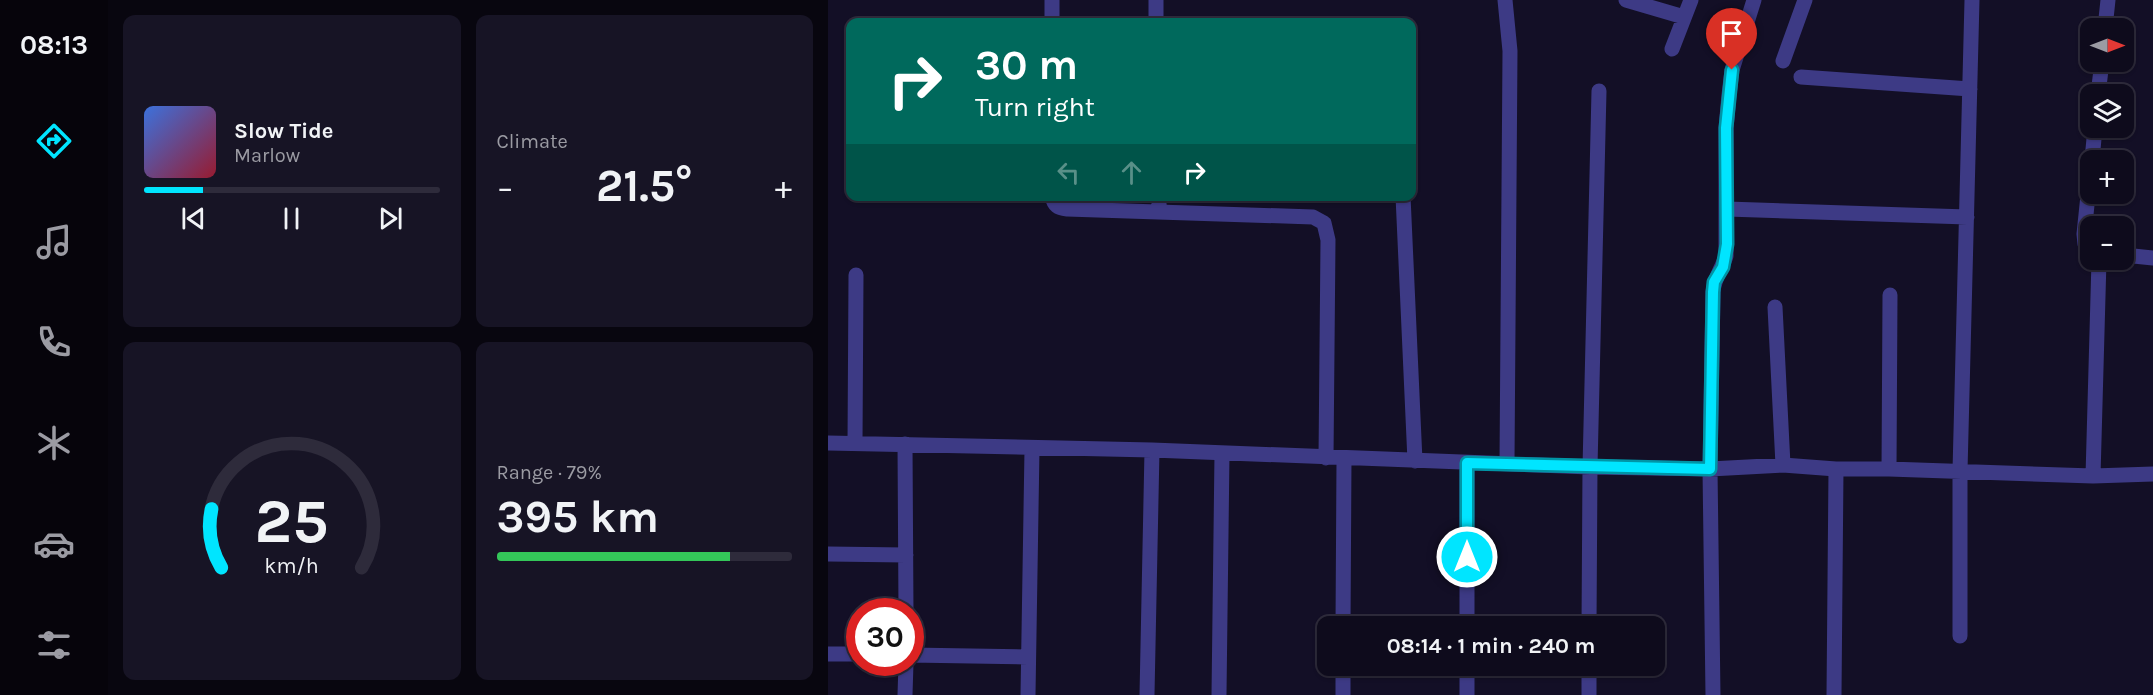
<!DOCTYPE html>
<html lang="en">
<head>
<meta charset="utf-8">
<style>
  :root { --surface:#0e0b1c; --page:#171425; --text:#f1f3f6; --muted:#9b9ba3; --line:#2e2b3b; --accent:#00e5ff }
  body { margin:0; font-family:Karla,sans-serif; background:var(--page); color:var(--text); height:100vh; display:flex; flex-direction:column; font-size:22px; white-space:nowrap }
  * { box-sizing:border-box; margin:0 }
  p { font-size:20px; color:var(--muted) }
  .icon { flex:none; width:33px; height:33px; fill:none; stroke:currentColor; stroke-width:2; stroke-linecap:round; stroke-linejoin:round }
  .map { position:relative; flex:1; overflow:hidden }
  .side { display:flex; flex-direction:column; gap:15px; padding:15px; background:#08060f; width:720px }
  .side>* { flex:none }
  .top-card { position:absolute; left:18px; top:18px; width:570px; height:183px; border-radius:12px; box-shadow:0 2px 4px #0004,0 0 0 2px var(--line); background:#00695c; color:#fff; overflow:hidden }
  .needle { width:39px; rotate:90deg }
  .tools { position:absolute; left:1252px; top:18px; display:grid; gap:12px }
  .tools a { display:grid; place-items:center; width:54px; height:54px; border-radius:12px; background:var(--surface); box-shadow:0 2px 4px #0004,0 0 0 2px var(--line); font-size:30px }
  .speed { position:absolute; left:18px; top:598px; display:flex; gap:12px; font-size:30px; font-weight:700; text-align:center }
  .speed>* { display:grid; place-content:center; width:78px; height:78px; border-radius:50%; background:var(--surface); box-shadow:0 2px 4px #0004,0 0 0 2px var(--line); line-height:1 }
  .speed .limit { border:9px solid #d22; background:#fff; color:#111 }
  .pin { position:absolute; display:grid; place-items:center; width:51px; height:51px; color:#fff; margin:-62px -26px; border-radius:50% 50% 50% 0; rotate:-45deg; box-shadow:0 0 6px #0007 }
  .pin .icon { rotate:45deg }
  .me { position:absolute; width:66px; margin:-33px; rotate:0deg; stroke-linejoin:round; filter:drop-shadow(0 0 4px #0008) }
  .turn { display:flex; align-items:center; gap:21px; height:126px; padding:0 30px; font-size:27px }
  .turn .icon { width:78px; height:78px; stroke-width:2.5 }
  .turn b { display:block; font-size:42px; line-height:51px }
  .lanes { display:flex; align-items:center; height:57px; padding:0 30px; background:#0003; justify-content:center; gap:30px; direction:ltr }
  .lanes .off { opacity:.35 }
  .big { font-size:45px; font-weight:700; line-height:1.1 }
  .side .card { flex:1; display:flex; flex-direction:column; justify-content:center; gap:9px; min-width:0; padding:0 21px; border-radius:12px; background:var(--page) }
  .side .dial { align-items:center; gap:0 }
  .dial svg { height:156px; overflow:visible; fill:none; stroke:var(--line); stroke-width:7; stroke-linecap:round; text-anchor:middle }
  .dial text { fill:var(--text); stroke:none }
  .song { display:flex; align-items:center; gap:18px }
  .cover { width:72px; height:72px; border-radius:9px; background:linear-gradient(135deg,hsl(220 70% 55%),hsl(350 70% 35%)) }
  .played { height:6px; border-radius:3px; background:linear-gradient(90deg,var(--accent) 20%,var(--line) 20%) }
  .keys { display:flex; justify-content:space-around; direction:ltr }
  .heat { display:flex; justify-content:space-between; align-items:center; font-size:33px; direction:ltr }
  .charge { height:9px; border-radius:4px; background:linear-gradient(90deg,#34c759 79%,var(--line) 0) }
  .side .tiles { flex:1; display:grid; gap:15px; grid-template-columns:repeat(2,1fr) }
  .trip { position:absolute; left:489px; top:616px; width:348px; height:60px; border-radius:12px; background:var(--surface); box-shadow:0 2px 4px #0004,0 0 0 2px var(--line); font-weight:700; line-height:60px; text-align:center }
  main { display:flex; flex:1; min-height:0 }
  .tabs { display:flex; flex-direction:column; width:108px; justify-content:space-around; align-items:center; background:#06040b; color:var(--muted) }
  .tabs .icon { width:42px; height:42px }
  .tabs .on { color:var(--accent) }
  .tabs b { font-size:27px; color:var(--text) }
  .map>svg:first-child { display:block }
  .lines { fill:none; stroke-linecap:round; stroke-linejoin:round }
  .minor { stroke:#3d3a85; stroke-width:15 }
  .route-casing { stroke:#0095a6; stroke-width:15 }
  .route { stroke:#00e5ff; stroke-width:10 }
</style>
</head>
<body>
<main>
<nav class="tabs">
<b>08:13</b>
<svg class="icon on" aria-label="directions" viewBox="0 0 24 24"><path d="M12 3l9 9-9 9-9-9zM9 14v-3h6M13 9l2 2-2 2"/></svg>
<svg class="icon" aria-label="music" viewBox="0 0 24 24"><path d="M9 18V5l10-2v13"/><circle cx="6" cy="18" r="3"/><circle cx="16" cy="16" r="3"/></svg>
<svg class="icon" aria-label="phone" viewBox="0 0 24 24"><path d="M5 4h4l2 5-3 2q2 4 5 5l2-3 5 2v4C11 20 4 13 5 4z"/></svg>
<svg class="icon" aria-label="climate" viewBox="0 0 24 24"><path d="M12 3v18M4 7l16 10M4 17L20 7"/></svg>
<svg class="icon" aria-label="car" viewBox="0 0 24 24"><path d="M5 17H2v-5l4-1 3-4h7l3 4 3 1v5h-3M9 17h6M6 11h13"/><circle cx="7" cy="17" r="2"/><circle cx="17" cy="17" r="2"/></svg>
<svg class="icon" aria-label="filters" viewBox="0 0 24 24"><path d="M4 7h16M4 17h16"/><circle cx="9" cy="7" r="2"/><circle cx="15" cy="17" r="2"/></svg>
</nav>
<section class="side">
<div class="tiles">
<div class="card">
<div class="song"><i class="cover"></i><div><b>Slow Tide</b><p>Marlow</p></div></div>
<div class="played"></div>
<div class="keys"><svg class="icon" aria-label="previous" viewBox="0 0 24 24"><path d="M18 5L8 12l10 7zM5 5v14"/></svg><svg class="icon" aria-label="pause" viewBox="0 0 24 24"><path d="M8 5v14M16 5v14"/></svg><svg class="icon" aria-label="next" viewBox="0 0 24 24"><path d="M6 5l10 7-10 7zM19 5v14"/></svg></div>
</div>
<div class="card"><p>Climate</p>
<div class="heat"><a>−</a><b class="big">21.5°</b><a>+</a></div>
</div>
<div class="card dial"><svg viewBox="0 0 100 80">
<path d="M14 69A42 42 0 1 1 86 69"/>
<path d="M14 69A42 42 0 0 1 9 39" stroke="#00e5ff"/>
<text x="50" y="56" font-size="32" font-weight="700">25</text>
<text x="50" y="72" font-size="11">km/h</text>
</svg></div>
<div class="card"><p>Range · 79%</p><b class="big">395 km</b><div class="charge"></div></div>
</div>
</section>
<div class="map">
<svg width="1325" height="695" viewBox="0 0 1325 695">
  <rect width="100%" height="100%" fill="#130f26"/>
  <g class="lines">
    <!-- minor -->
    <path class="minor" d="M328 0V22
      M677 0 682 51 679 463
      M798 0 856 17
      M224 22V0
      M1277 28 1280 0
      M844 49 863 0
      M955 61 977 0
      M973 77 1142 89
      M1270 94 1274 62
      M1264 160 1267 128
      M1263 166 1256 234 1257 244 1263 251
      M224 196C226 206 230 208 239 209L485 217 496 223 500 240 498 458
      M331 196V212
      M575 196 587 461
      M899 209 1139 217
      M1296 255 1325 258
      M947 307 955 465
      M0 443 324 450 762 467 882 469 955 465 1008 469H1061L1265 476 1325 474
      M27 443 28 275
      M77 444 78 612
      M1061 469 1062 295
      M1265 476 1271 260
      M0 554 78 555
      M515 627 516 459
      M639 627V463
      M761 627 762 467 771 91
      M1132 636V471L1144 0
      M0 654H32
      M82 655 200 657
      M77 695 78 663
      M200 695 204 449
      M319 695 324 450
      M391 695 394 453
      M515 695V666
      M639 695V666
      M761 695V666
      M885 695 882 469 885 292C886 278 894 269 898 256V128L901 95 904 70 926 0
      M1006 695 1008 469"/>
  </g>
  <g class="lines">
    <!-- route casing -->
    <g class="route-casing">
      <path id="route" d="M639 557V463L882 469 885 292 886 282 895 267 899 244 898 128 904 70"/>
    </g>
    <!-- route -->
    <use href="#route" class="route"/>
  </g>
</svg>
<div class="tools">
<a><svg class="needle" viewBox="-14 -14 28 28"><path d="M0-13l5 13h-10z" fill="#e53935"/><path d="M0 13l5-13h-10z" fill="#9b9ba3"/></svg></a>
<a><svg class="icon" aria-label="layers" viewBox="0 0 24 24"><path d="M12 4l9 5-9 5-9-5zM3 14l9 5 9-5"/></svg></a>
<a>+</a>
<a>−</a>
</div>
<div class="speed"><div class="limit">30</div></div>
<div class="pin" style="left:904px;top:70px;background:#d93025"><svg class="icon" aria-label="arrive" viewBox="0 0 24 24"><path d="M6 21V4h12l-3 4 3 4H6"/></svg></div>
<svg class="me" style="left:639px;top:557px" viewBox="-20 -20 40 40"><circle r="17" fill="#00e5ff" stroke="#fff" stroke-width="3"/><path d="M0-11L8 9 0 5-8 9z" fill="#fff"/></svg>
<div class="trip">08:14 · 1 min · 240 m</div>
<div class="top-card">
<div class="turn"><svg class="icon" aria-label="right" viewBox="0 0 24 24"><path d="M7 20v-9h11M14 6l5 5-5 5"/></svg><div><b>30 m</b>Turn right</div></div>
<div class="lanes"><svg class="icon off" aria-label="left" viewBox="0 0 24 24"><path d="M17 20v-9H6M10 6l-5 5 5 5"/></svg><svg class="icon off" aria-label="ahead" viewBox="0 0 24 24"><path d="M12 20V5M6 11l6-6 6 6"/></svg><svg class="icon" aria-label="right" viewBox="0 0 24 24"><path d="M7 20v-9h11M14 6l5 5-5 5"/></svg></div>
</div>
</div>
</main>
</body>
</html>
